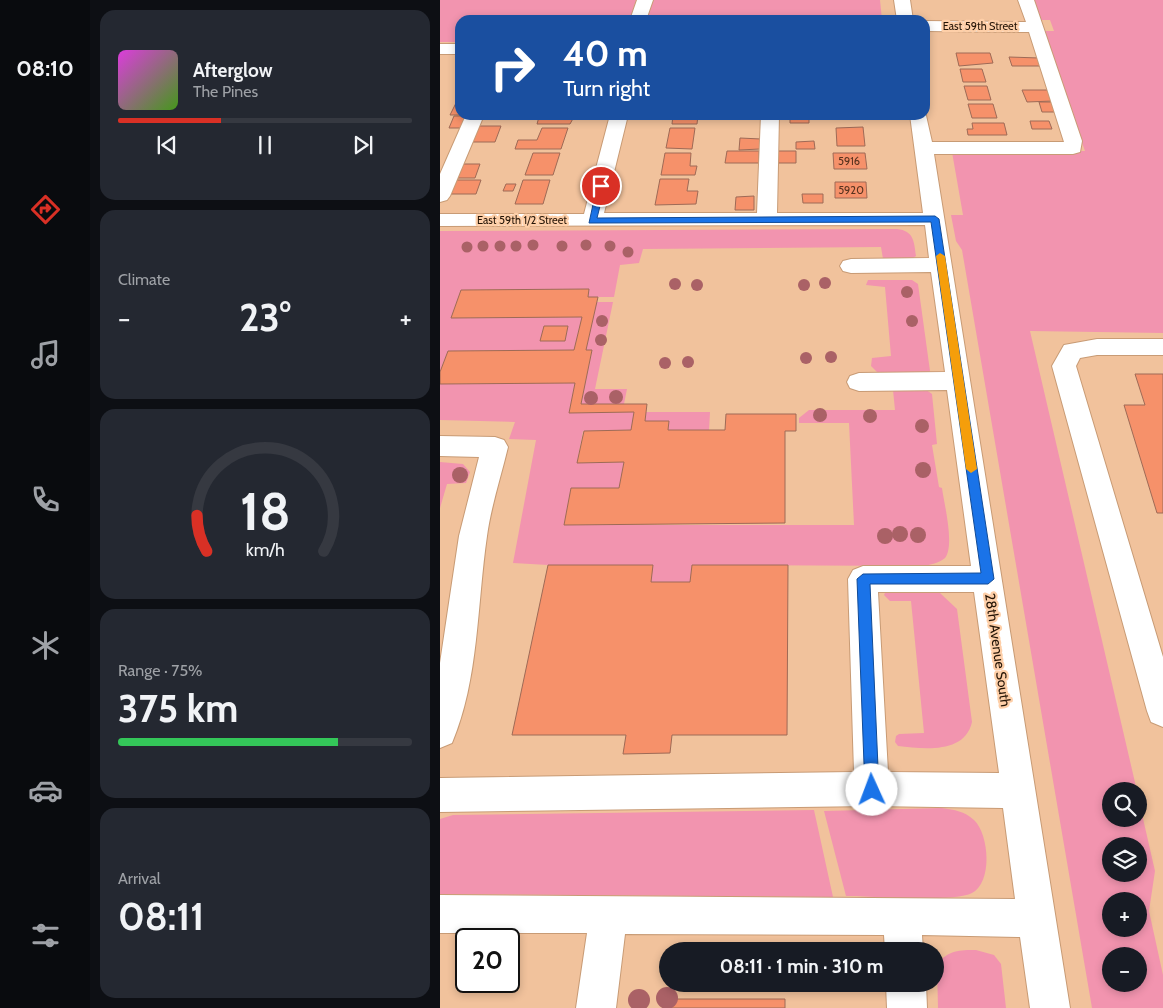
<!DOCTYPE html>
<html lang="en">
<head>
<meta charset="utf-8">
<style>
  :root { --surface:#171b24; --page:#242831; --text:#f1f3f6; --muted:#9ea1a6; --line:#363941; --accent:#d93025 }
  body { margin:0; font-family:Cabin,sans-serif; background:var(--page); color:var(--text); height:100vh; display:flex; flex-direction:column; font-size:19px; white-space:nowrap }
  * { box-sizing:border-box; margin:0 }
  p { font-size:16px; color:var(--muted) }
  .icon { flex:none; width:28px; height:28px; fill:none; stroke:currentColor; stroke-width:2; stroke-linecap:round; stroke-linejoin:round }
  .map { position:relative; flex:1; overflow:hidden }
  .side { display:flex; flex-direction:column; gap:10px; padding:10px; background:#0d0f14; width:350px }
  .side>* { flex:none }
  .banner { position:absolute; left:15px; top:15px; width:475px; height:105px; border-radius:15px; box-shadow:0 2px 8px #0003; background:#1a4fa0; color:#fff; overflow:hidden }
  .tools { position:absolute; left:662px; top:782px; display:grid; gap:10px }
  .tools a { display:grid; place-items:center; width:45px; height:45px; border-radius:50%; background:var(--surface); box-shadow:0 2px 8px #0003; font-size:25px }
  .speed { position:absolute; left:15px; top:928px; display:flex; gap:10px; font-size:25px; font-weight:700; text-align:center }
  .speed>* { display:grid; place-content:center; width:65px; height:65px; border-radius:50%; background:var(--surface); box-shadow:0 2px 8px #0003; line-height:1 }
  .speed .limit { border:2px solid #111; border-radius:8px; background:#fff; color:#111 }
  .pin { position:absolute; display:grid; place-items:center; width:42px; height:42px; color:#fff; margin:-21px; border:2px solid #fff; border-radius:50%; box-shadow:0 1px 5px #0007 }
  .me { position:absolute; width:55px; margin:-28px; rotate:358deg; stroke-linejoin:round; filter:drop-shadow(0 0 4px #0008) }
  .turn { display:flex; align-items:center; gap:18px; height:105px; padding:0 25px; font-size:22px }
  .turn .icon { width:65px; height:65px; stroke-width:2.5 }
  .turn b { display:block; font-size:35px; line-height:42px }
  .big { font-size:38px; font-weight:700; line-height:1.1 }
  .side .widget { flex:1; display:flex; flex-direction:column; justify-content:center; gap:8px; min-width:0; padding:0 18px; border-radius:15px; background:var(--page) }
  .side .dial { align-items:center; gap:0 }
  .dial svg { height:130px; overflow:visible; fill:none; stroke:var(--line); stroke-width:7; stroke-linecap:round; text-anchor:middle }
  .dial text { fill:var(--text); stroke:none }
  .song { display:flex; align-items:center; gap:15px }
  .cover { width:60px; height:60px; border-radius:8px; background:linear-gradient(135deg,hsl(300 70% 55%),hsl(100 70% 35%)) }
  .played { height:5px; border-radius:2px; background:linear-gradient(90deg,var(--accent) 35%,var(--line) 35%) }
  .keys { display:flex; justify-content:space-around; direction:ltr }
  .heat { display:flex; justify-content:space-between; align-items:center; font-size:28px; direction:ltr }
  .charge { height:8px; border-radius:4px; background:linear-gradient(90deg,#34c759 75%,var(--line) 0) }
  .trip { position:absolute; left:219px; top:942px; width:285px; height:50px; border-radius:25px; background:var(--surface); box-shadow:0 2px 8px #0003; font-weight:700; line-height:50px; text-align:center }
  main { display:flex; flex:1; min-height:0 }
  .dock { display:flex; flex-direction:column; width:90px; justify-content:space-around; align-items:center; background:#090b0e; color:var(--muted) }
  .dock .icon { width:35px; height:35px }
  .dock .selected { color:var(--accent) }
  .dock b { font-size:22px; color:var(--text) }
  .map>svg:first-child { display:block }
  .green { fill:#f294af; fill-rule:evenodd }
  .building { fill:#f6916a; stroke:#9e6a56 }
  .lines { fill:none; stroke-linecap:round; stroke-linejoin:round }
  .minor-casing { stroke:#c89b75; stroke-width:2 }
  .minor { fill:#fff; fill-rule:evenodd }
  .tree { fill:#aa6166 }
  .route { fill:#1a73e8; stroke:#114b97 }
  .slow { fill:#f59e0b }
  .labels { text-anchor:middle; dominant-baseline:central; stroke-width:4.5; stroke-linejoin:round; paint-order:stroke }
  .far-street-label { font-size:11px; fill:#241406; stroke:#fecfa8 }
  .number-label { font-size:11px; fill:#58331f }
  .street-label { font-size:14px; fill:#241406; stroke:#fecfa8 }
</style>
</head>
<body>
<main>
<nav class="dock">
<b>08:10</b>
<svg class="icon selected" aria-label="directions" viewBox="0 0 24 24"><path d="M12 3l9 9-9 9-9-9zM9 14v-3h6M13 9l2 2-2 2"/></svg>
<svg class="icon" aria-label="music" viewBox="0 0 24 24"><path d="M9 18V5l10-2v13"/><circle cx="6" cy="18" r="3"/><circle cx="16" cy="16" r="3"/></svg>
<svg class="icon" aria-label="phone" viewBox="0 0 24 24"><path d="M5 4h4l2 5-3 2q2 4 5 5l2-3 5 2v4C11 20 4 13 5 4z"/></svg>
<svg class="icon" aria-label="climate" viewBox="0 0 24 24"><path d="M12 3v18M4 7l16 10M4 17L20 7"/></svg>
<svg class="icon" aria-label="car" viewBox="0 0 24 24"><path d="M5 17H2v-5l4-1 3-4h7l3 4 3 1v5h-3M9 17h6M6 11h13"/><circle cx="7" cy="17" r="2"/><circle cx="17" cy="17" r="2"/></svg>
<svg class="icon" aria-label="filters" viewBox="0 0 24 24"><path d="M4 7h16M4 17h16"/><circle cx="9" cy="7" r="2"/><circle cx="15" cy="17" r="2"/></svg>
</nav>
<section class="side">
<div class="widget">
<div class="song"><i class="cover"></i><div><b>Afterglow</b><p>The Pines</p></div></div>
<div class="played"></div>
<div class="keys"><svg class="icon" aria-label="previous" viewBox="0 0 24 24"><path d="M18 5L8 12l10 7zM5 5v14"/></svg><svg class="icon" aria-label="pause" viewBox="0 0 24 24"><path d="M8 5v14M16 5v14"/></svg><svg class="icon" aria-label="next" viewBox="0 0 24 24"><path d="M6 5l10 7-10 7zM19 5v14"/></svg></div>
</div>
<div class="widget"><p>Climate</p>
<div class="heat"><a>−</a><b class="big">23°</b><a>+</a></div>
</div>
<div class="widget dial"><svg viewBox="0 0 100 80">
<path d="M14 69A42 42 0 1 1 86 69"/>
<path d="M14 69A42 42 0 0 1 8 47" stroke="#d93025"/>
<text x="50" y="56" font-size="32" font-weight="700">18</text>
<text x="50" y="72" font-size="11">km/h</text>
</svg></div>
<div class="widget"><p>Range · 75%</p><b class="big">375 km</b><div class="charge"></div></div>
<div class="widget"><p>Arrival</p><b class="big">08:11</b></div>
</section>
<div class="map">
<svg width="723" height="1008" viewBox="0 0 723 1008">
  <rect width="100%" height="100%" fill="#f1c29c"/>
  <!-- green -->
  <path class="green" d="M0 0H196L190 20H20V42H0Z
    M210 0H440L442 20H203Z
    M591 0H723V333L590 331 697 791H671V819H699V801L715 871 709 911 723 975V1008H652L522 250 516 241 511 215H523L512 152 645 151 602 31H614L610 20H598ZM671 846H699V874H671ZM671 901H699V929H671ZM671 956H699V984H671Z
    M457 229C474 231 474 241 476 256L473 258 443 259 441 247 203 249 199 263 180 265 174 297H148L149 289 21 290 11 318 142 317 134 350 8 351 0 372V231ZM104 326H128L125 341H101Z
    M428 280H472L478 284 490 371 487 375 439 374 431 366 432 358 451 356 445 287 426 285Z
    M156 302H173L155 389H187L184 404H141L152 351 146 350Z
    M135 383 129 413 194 412 191 430 143 431 137 463 184 462 179 488 131 489 124 525H414L409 423H359V418L369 410H455L453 390 485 389 492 394 497 444 492 445 499 487 502 488C504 503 515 546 505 558 499 563 490 565 483 566L252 565 250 582H211L108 565 73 563 96 440 69 439 75 422 0 420V384Z
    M206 412H270L269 430H228L229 421H205Z
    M0 462 23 464 30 472 26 483 7 484 0 508Z
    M488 590 500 593 517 609 532 722C525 754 484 749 458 746L455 742 456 736 459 734 484 733 471 601H450L444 595 446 591Z
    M502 808C515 810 524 811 534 820 549 834 553 882 532 893 513 903 432 896 406 896L384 811Z
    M374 810 393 897 0 894V819L13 815Z
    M536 950 554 955 561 964 566 1008H498L497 964C509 950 519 950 536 950Z"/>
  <!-- building -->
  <path class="building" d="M516 53H550L553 63 519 66Z
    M569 57 599 58 602 66H572Z
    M520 69H542L546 82H523Z
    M524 86H547L551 100H528Z
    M582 90H610L613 101 587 102Z
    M599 102H614L618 112H602Z
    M16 103H20V115H10Z
    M528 104H553L557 118H532Z
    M95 115H135L130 124H97L99 117H94Z
    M233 115H258L257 124H232Z
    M392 115H423V118H392Z
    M14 116H30L25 128H9Z
    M350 116H369V123H350Z
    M590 121H609L612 129H592Z
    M532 123H564L567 135H528L527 129H533Z
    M39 126H61L55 142H32Z
    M423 127 425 146H397L396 128Z
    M102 128H128L121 149H75L78 140H97Z
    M230 128H255L252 149 226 148Z
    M300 138 321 139 320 149 299 150Z
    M374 141 375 149H356V142Z
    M287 151H319V163H285Z
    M333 151H356V163H332Z
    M93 153H120L113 175H85Z
    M225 153H251L250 166H257L255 175H221Z
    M393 153H425L427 169H394Z
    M22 164H40L35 178H16Z
    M220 179H249L247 191H258L256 204 215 205Z
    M13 180H41L36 194H7Z
    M83 180H110L103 204H75Z
    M395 182H426L427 198H395Z
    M66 184H76L73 191H63Z
    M362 194H383V203H363Z
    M314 196V210H295L296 197Z
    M149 289 148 297H158L146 350H152L141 404H207L205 421H229L228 430H285L286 414H356V431H345V523L124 525 131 488H179L184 462 137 463 144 431 191 430 194 412 129 413 135 383 0 384V372L8 351 134 350 142 317 11 318 21 290Z
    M104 326H128L125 341H100Z
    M695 374H723V513H717L684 405H705Z
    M108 565H213L211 582H250L252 565H348L347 735H232L230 753 183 754 186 735H72Z
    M228 999H345V1008H227Z"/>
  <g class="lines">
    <!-- minor casing -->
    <g class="minor-casing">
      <path id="minor" d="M197 0H213L206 20H190Z
        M454 0H470L473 20H457Z
        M578 0H594L642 141 640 152 633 154H494L630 1008H590L580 937 482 935 483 951H445L444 935 185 934 176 1008H136L147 933H0V895L575 899 563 808 432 806 0 812V778L414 772 408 579 413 570 423 566H531L507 390 419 391 410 388 407 382 410 376 419 373 505 372 491 272 411 273 403 271 400 266 403 261 411 259 489 258 485 225 0 226V214H144L170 115H188L164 213H317L321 115H339L337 213H483L470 115H485V111L492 142H624L589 32 485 31V21L586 22ZM438 592H534L559 773 448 772Z
        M0 44H20V54H0Z
        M26 115H44L10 196 7 200 0 202V174Z
        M657 339H723V355H657L640 358 636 366 723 657V727L711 722 707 711 612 366 624 345Z
        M0 436 55 437 64 440 68 447C61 477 51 506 47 536 37 604 39 680 12 743L0 748V663L19 536 39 457 0 456Z
        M446 984H486L487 1008H447Z"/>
    </g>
    <!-- minor -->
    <use href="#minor" class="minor"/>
  </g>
  <!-- trees -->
  <g class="tree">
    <circle cx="93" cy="245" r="5.5"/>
    <circle cx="146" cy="245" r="5.5"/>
    <circle cx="43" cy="246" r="5.5"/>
    <circle cx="60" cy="246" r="5.5"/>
    <circle cx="76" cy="246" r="5.5"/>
    <circle cx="122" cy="246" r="5.5"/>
    <circle cx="170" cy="246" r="5.5"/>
    <circle cx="27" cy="247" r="5.5"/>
    <circle cx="188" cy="252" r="5.5"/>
    <circle cx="385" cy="283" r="6"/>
    <circle cx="235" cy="284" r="6"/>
    <circle cx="257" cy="285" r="6"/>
    <circle cx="364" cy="285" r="6"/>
    <circle cx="467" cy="292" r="6"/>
    <circle cx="162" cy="321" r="6"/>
    <circle cx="472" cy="321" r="6"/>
    <circle cx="161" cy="340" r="6"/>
    <circle cx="391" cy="357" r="6"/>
    <circle cx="366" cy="358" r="6"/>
    <circle cx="248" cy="362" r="6"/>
    <circle cx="225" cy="363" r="6"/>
    <circle cx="176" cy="397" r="7"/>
    <circle cx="151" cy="398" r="7"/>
    <circle cx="380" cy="415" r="7"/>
    <circle cx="430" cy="416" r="7"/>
    <circle cx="482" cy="426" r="7"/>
    <circle cx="483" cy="470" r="8"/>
    <circle cx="20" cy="475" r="8"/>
    <circle cx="460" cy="534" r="8"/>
    <circle cx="478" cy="535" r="8"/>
    <circle cx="445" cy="536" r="8"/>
    <circle cx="227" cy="998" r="11"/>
    <circle cx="199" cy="1000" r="11"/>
  </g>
  <!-- route -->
  <path class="route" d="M161 183 165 186 157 218 495 216 499 219 554 579 548 584H430L439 790 437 795 432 797 427 795 425 790 417 579 423 574 541 573 491 222 149 223 157 186Z"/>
  <!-- slow -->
  <path class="slow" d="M500 253 505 256 537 469 531 473 526 469 496 256Z"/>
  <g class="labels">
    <!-- far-street labels -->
    <g class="far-street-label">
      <text x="540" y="26">East 59th Street</text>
      <text x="82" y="220">East 59th 1/2 Street</text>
    </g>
    <!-- number labels -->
    <g class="number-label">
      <text x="409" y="161">5916</text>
      <text x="411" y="190">5920</text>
    </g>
    <!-- street labels -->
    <g class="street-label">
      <text transform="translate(558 650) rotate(82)">28th Avenue South</text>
    </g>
  </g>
</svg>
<div class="tools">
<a><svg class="icon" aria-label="search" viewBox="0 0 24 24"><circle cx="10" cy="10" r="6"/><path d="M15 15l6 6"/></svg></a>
<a><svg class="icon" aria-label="layers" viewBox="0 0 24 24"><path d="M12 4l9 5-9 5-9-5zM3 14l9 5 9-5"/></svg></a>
<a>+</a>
<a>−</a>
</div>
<div class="speed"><div class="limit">20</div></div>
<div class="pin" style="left:161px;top:186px;background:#d93025"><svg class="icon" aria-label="arrive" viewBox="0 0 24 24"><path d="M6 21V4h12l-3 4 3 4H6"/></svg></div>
<svg class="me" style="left:432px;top:790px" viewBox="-20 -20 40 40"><circle r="19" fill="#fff"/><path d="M0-13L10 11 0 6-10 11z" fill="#1a73e8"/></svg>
<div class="trip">08:11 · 1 min · 310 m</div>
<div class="banner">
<div class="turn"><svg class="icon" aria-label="right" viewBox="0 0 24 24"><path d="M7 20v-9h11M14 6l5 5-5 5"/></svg><div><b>40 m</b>Turn right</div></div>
</div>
</div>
</main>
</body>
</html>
